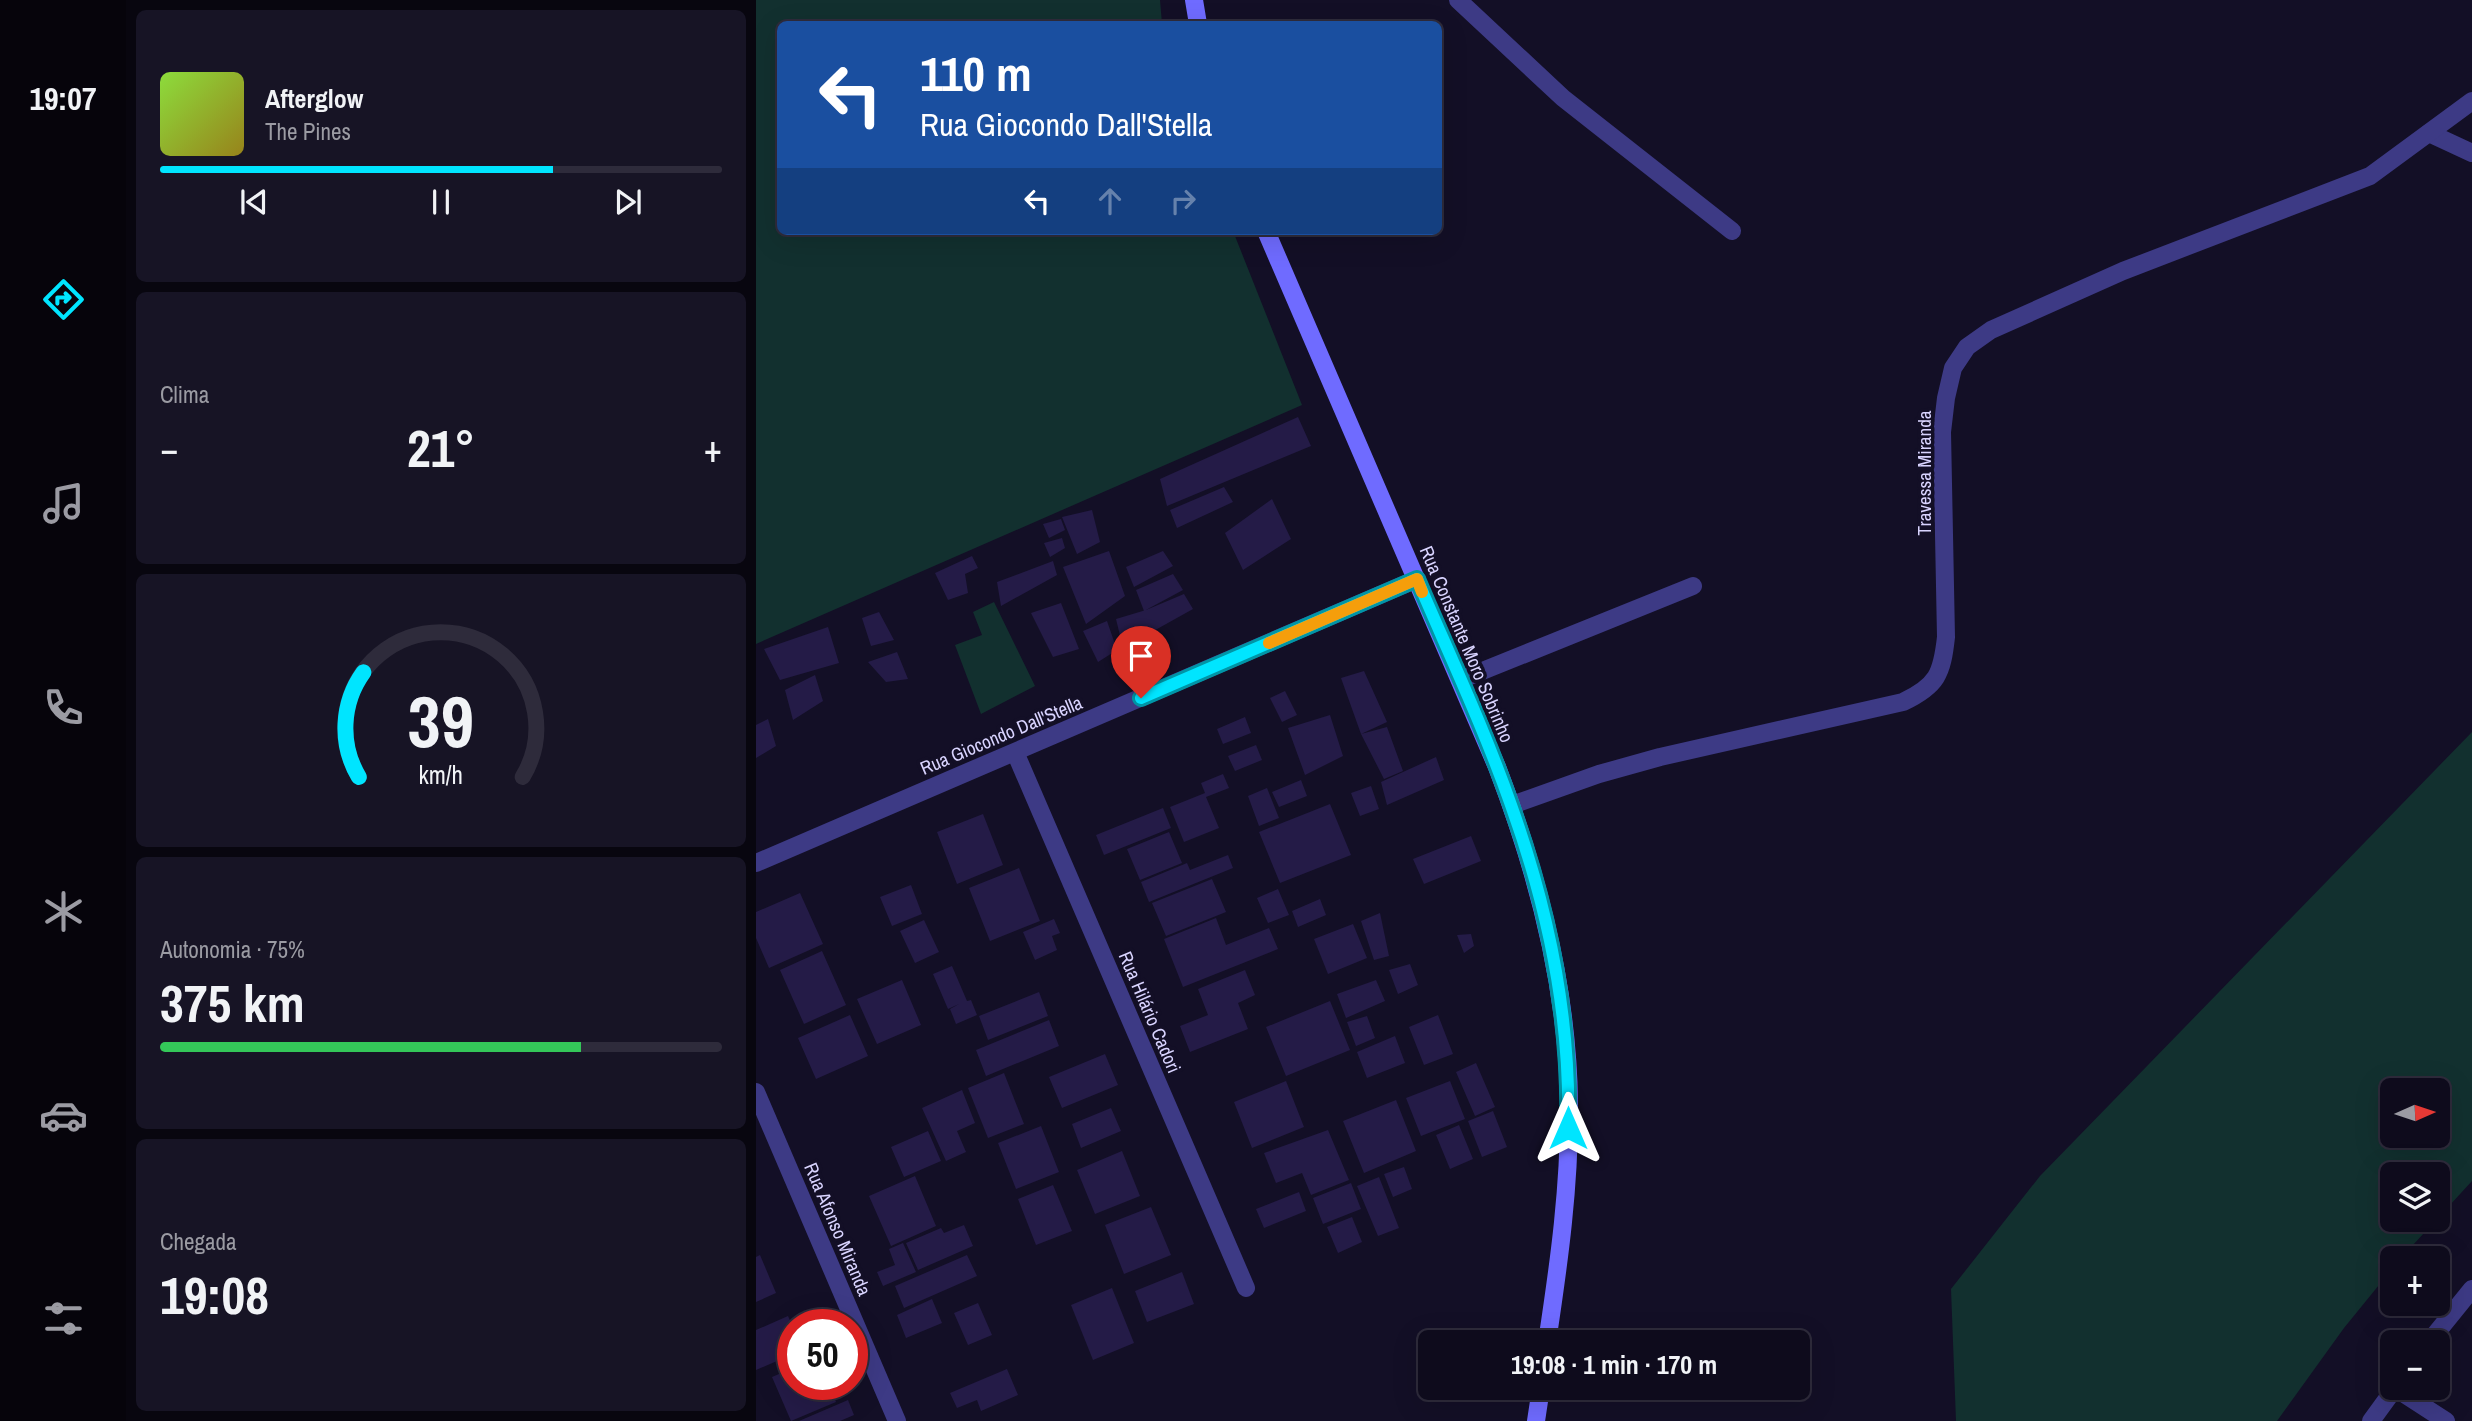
<!DOCTYPE html>
<html lang="pt">
<head>
<meta charset="utf-8">
<style>
  :root { --surface:#0e0b1c; --page:#171425; --text:#f1f3f6; --muted:#9b9ba3; --line:#2e2b3b; --accent:#00e5ff }
  body { margin:0; font-family:"Archivo Narrow",sans-serif; background:var(--page); color:var(--text); height:100vh; display:flex; flex-direction:column; font-size:26px; white-space:nowrap }
  * { box-sizing:border-box; margin:0 }
  p { font-size:23px; color:var(--muted) }
  .icon { flex:none; width:38px; height:38px; fill:none; stroke:currentColor; stroke-width:2; stroke-linecap:round; stroke-linejoin:round }
  .map { position:relative; flex:1; overflow:hidden }
  .panel { display:flex; flex-direction:column; gap:10px; padding:10px; background:#08060f; width:630px }
  .panel>* { flex:none }
  .guide { position:absolute; left:21px; top:21px; width:665px; height:214px; border-radius:10px; box-shadow:0 7px 28px #0002,0 0 0 2px var(--line); background:#1a4fa0; color:#fff; overflow:hidden }
  .needle { width:46px; rotate:87deg }
  .buttons { position:absolute; left:1624px; top:1078px; display:grid; gap:14px }
  .buttons a { display:grid; place-items:center; width:70px; height:70px; border-radius:10px; background:var(--surface); box-shadow:0 7px 28px #0002,0 0 0 2px var(--line); font-size:35px }
  .speed { position:absolute; left:21px; top:1309px; display:flex; gap:14px; font-size:35px; font-weight:700; text-align:center }
  .speed>* { display:grid; place-content:center; width:91px; height:91px; border-radius:50%; background:var(--surface); box-shadow:0 7px 28px #0002,0 0 0 2px var(--line); line-height:1 }
  .speed .limit { border:10px solid #d22; background:#fff; color:#111 }
  .pin { position:absolute; display:grid; place-items:center; width:60px; height:60px; color:#fff; margin:-72px -30px; border-radius:50% 50% 50% 0; rotate:-45deg; box-shadow:0 0 7px #0007 }
  .pin .icon { rotate:45deg }
  .me { position:absolute; width:77px; margin:-38px; rotate:0deg; stroke-linejoin:round; filter:drop-shadow(0 0 5px #0008) }
  .turn { display:flex; align-items:center; gap:24px; height:147px; padding:0 28px; font-size:32px }
  .turn .icon { width:91px; height:91px; stroke-width:2.5 }
  .turn b { display:block; font-size:49px; line-height:60px }
  .lanes { display:flex; align-items:center; height:66px; padding:0 28px; background:#0003; justify-content:center; gap:35px; direction:ltr }
  .lanes .off { opacity:.35 }
  .big { font-size:52px; font-weight:700; line-height:1.1 }
  .panel .tile { flex:1; display:flex; flex-direction:column; justify-content:center; gap:10px; min-width:0; padding:0 24px; border-radius:10px; background:var(--page) }
  .panel .dial { align-items:center; gap:0 }
  .dial svg { height:182px; overflow:visible; fill:none; stroke:var(--line); stroke-width:7; stroke-linecap:round; text-anchor:middle }
  .dial text { fill:var(--text); stroke:none }
  .song { display:flex; align-items:center; gap:21px }
  .cover { width:84px; height:84px; border-radius:10px; background:linear-gradient(135deg,hsl(90 70% 55%),hsl(50 70% 35%)) }
  .played { height:7px; border-radius:4px; background:linear-gradient(90deg,var(--accent) 70%,var(--line) 70%) }
  .keys { display:flex; justify-content:space-around; direction:ltr }
  .heat { display:flex; justify-content:space-between; align-items:center; font-size:38px; direction:ltr }
  .charge { height:10px; border-radius:5px; background:linear-gradient(90deg,#34c759 75%,var(--line) 0) }
  .trip { position:absolute; left:662px; top:1330px; width:392px; height:70px; border-radius:10px; background:var(--surface); box-shadow:0 7px 28px #0002,0 0 0 2px var(--line); font-weight:700; line-height:70px; text-align:center }
  main { display:flex; flex:1; min-height:0 }
  .tabs { display:flex; flex-direction:column; width:126px; justify-content:space-around; align-items:center; background:#06040b; color:var(--muted) }
  .tabs .icon { width:49px; height:49px }
  .tabs .active { color:var(--accent) }
  .tabs b { font-size:32px; color:var(--text) }
  .map>svg:first-child { display:block }
  .green { fill:#12302f; fill-rule:evenodd }
  .building { fill:#241b47 }
  .lines { fill:none; stroke-linecap:round; stroke-linejoin:round }
  .service { stroke:#3d3a85; stroke-width:18 }
  .minor { stroke:#3d3a85; stroke-width:18 }
  .secondary { stroke:#6f6bff; stroke-width:18 }
  .route-casing { stroke:#0095a6; stroke-width:18 }
  .route { stroke:#00e5ff; stroke-width:12 }
  .slow { stroke:#f59e0b; stroke-width:12 }
  .labels { text-anchor:middle; dominant-baseline:central; stroke-width:7; stroke-linejoin:round; paint-order:stroke }
  .street-label { font-size:19px; fill:#d9d4ff; stroke:#130f26 }
</style>
</head>
<body>
<main>
<nav class="tabs">
<b>19:07</b>
<svg class="icon active" aria-label="directions" viewBox="0 0 24 24"><path d="M12 3l9 9-9 9-9-9zM9 14v-3h6M13 9l2 2-2 2"/></svg>
<svg class="icon" aria-label="music" viewBox="0 0 24 24"><path d="M9 18V5l10-2v13"/><circle cx="6" cy="18" r="3"/><circle cx="16" cy="16" r="3"/></svg>
<svg class="icon" aria-label="phone" viewBox="0 0 24 24"><path d="M5 4h4l2 5-3 2q2 4 5 5l2-3 5 2v4C11 20 4 13 5 4z"/></svg>
<svg class="icon" aria-label="climate" viewBox="0 0 24 24"><path d="M12 3v18M4 7l16 10M4 17L20 7"/></svg>
<svg class="icon" aria-label="car" viewBox="0 0 24 24"><path d="M5 17H2v-5l4-1 3-4h7l3 4 3 1v5h-3M9 17h6M6 11h13"/><circle cx="7" cy="17" r="2"/><circle cx="17" cy="17" r="2"/></svg>
<svg class="icon" aria-label="filters" viewBox="0 0 24 24"><path d="M4 7h16M4 17h16"/><circle cx="9" cy="7" r="2"/><circle cx="15" cy="17" r="2"/></svg>
</nav>
<section class="panel">
<div class="tile">
<div class="song"><i class="cover"></i><div><b>Afterglow</b><p>The Pines</p></div></div>
<div class="played"></div>
<div class="keys"><svg class="icon" aria-label="previous" viewBox="0 0 24 24"><path d="M18 5L8 12l10 7zM5 5v14"/></svg><svg class="icon" aria-label="pause" viewBox="0 0 24 24"><path d="M8 5v14M16 5v14"/></svg><svg class="icon" aria-label="next" viewBox="0 0 24 24"><path d="M6 5l10 7-10 7zM19 5v14"/></svg></div>
</div>
<div class="tile"><p>Clima</p>
<div class="heat"><a>−</a><b class="big">21°</b><a>+</a></div>
</div>
<div class="tile dial"><svg viewBox="0 0 100 80">
<path d="M14 69A42 42 0 1 1 86 69"/>
<path d="M14 69A42 42 0 0 1 16 23" stroke="#00e5ff"/>
<text x="50" y="56" font-size="32" font-weight="700">39</text>
<text x="50" y="72" font-size="11">km/h</text>
</svg></div>
<div class="tile"><p>Autonomia · 75%</p><b class="big">375 km</b><div class="charge"></div></div>
<div class="tile"><p>Chegada</p><b class="big">19:08</b></div>
</section>
<div class="map">
<svg width="1716" height="1421" viewBox="0 0 1716 1421">
  <rect width="100%" height="100%" fill="#130f26"/>
  <!-- green -->
  <path class="green" d="M0 0H404L406 24H24V231H477L546 405 0 644Z
    M238 602 279 686 225 714 199 645 226 635 217 612Z
    M1716 732V1181L1682 1218V1174H1636V1220H1680L1645 1258H1636V1269L1588 1328 1521 1421H1200L1195 1289 1284 1176ZM1636 1090H1682V1136H1636Z"/>
  <!-- building -->
  <path class="building" d="M542 417 555 446 411 506 404 479Z
    M468 487 477 502 421 528 414 510Z
    M516 499 535 539 487 570 469 533Z
    M336 510 344 542 321 554 306 517Z
    M305 519 309 530 293 538 287 524Z
    M306 538 309 548 294 557 288 543Z
    M353 551 369 596 330 624 307 567Z
    M407 551 417 566 378 587 370 567Z
    M216 556 222 568 209 574 212 593 192 600 179 573Z
    M297 561 301 575 245 606 241 582Z
    M417 574 427 590 388 611 380 590Z
    M428 594 437 609 367 648 360 619 390 610Z
    M305 603 323 649 297 657 275 613Z
    M123 612 138 640 115 646 106 618Z
    M351 621 361 650 342 662 327 631Z
    M72 627 83 663 24 680 8 649Z
    M141 652 152 679 130 682 112 662Z
    M608 671 631 722 605 734 585 678Z
    M59 675 67 701 37 720 29 690Z
    M529 691 541 715 526 722 514 698Z
    M574 715 587 756 549 775 532 728Z
    M489 717 495 733 467 744 461 729Z
    M12 719 20 746 0 758V725Z
    M631 727 647 771 628 779 605 734Z
    M500 745 506 760 479 771 472 756Z
    M680 757 688 780 631 805 625 782Z
    M467 774 473 788 450 797 463 828 428 842 414 807 449 793 445 783Z
    M545 780 551 796 523 807 516 792Z
    M615 786 623 809 604 816 595 793Z
    M511 788 523 818 503 826 492 796Z
    M574 804 595 855 524 883 503 832Z
    M407 808 415 828 348 855 340 835Z
    M227 814 247 865 201 884 181 832Z
    M413 832 426 863 384 880 371 849Z
    M715 836 725 861 668 884 657 859Z
    M472 855 477 868 393 902 385 882 431 863 434 870Z
    M263 868 284 921 234 941 213 888Z
    M456 879 470 912 410 936 396 903Z
    M155 885 166 914 136 926 124 897Z
    M522 889 533 915 512 923 501 898Z
    M44 893 67 944 13 968 0 938V912Z
    M564 899 570 915 542 927 536 911Z
    M624 913 633 956 618 960 605 921Z
    M460 918 470 945 513 928 522 949 427 987 408 939Z
    M298 919 304 933 296 936 301 950 279 960 267 932Z
    M168 920 183 952 159 963 144 931Z
    M597 924 611 958 572 974 558 939Z
    M715 934 718 946 708 953 701 935Z
    M66 951 90 1005 48 1024 24 970Z
    M654 964 662 985 642 994 633 970Z
    M196 966 211 1001 215 1000 221 1015 200 1024 194 1009 203 1004 192 1009 177 974Z
    M489 970 499 995 482 1003 492 1029 434 1052 424 1026 452 1015 442 989Z
    M146 980 165 1025 121 1044 101 999Z
    M620 980 629 1001 590 1018 581 994Z
    M283 992 292 1016 232 1040 223 1016Z
    M574 1001 594 1050 530 1076 510 1027Z
    M94 1015 112 1056 60 1079 42 1038Z
    M682 1015 697 1054 668 1065 653 1027Z
    M611 1016 619 1038 600 1046 591 1022Z
    M293 1020 303 1046 230 1076 220 1050Z
    M639 1036 649 1063 611 1078 601 1052Z
    M349 1054 362 1085 306 1108 293 1077Z
    M720 1063 739 1107 719 1116 700 1072Z
    M248 1073 268 1124 232 1138 212 1088Z
    M530 1081 548 1127 496 1148 478 1102Z
    M694 1081 709 1119 665 1136 650 1098Z
    M206 1090 219 1123 201 1131 210 1152 190 1161 166 1108Z
    M640 1100 660 1151 608 1173 587 1121Z
    M355 1108 365 1131 325 1148 316 1124Z
    M737 1111 751 1147 726 1157 712 1121Z
    M703 1125 717 1159 694 1169 680 1135Z
    M285 1126 303 1172 260 1189 242 1143Z
    M572 1130 593 1180 555 1195 546 1173 520 1183 508 1153Z
    M172 1131 185 1161 148 1177 135 1147Z
    M366 1151 384 1196 339 1214 321 1170Z
    M648 1167 656 1189 637 1197 628 1174Z
    M159 1176 180 1226 135 1246 113 1196Z
    M623 1177 643 1228 622 1236 601 1186Z
    M595 1183 605 1209 567 1224 557 1198Z
    M297 1185 316 1231 280 1245 262 1199Z
    M543 1192 550 1211 508 1228 500 1209Z
    M395 1207 415 1255 368 1274 349 1225Z
    M596 1217 606 1242 582 1253 571 1227Z
    M208 1225 217 1246 162 1270 150 1243 185 1228 188 1233Z
    M147 1243 160 1272 127 1286 121 1272 139 1265 133 1249Z
    M4 1255 20 1293 0 1302V1257Z
    M211 1255 221 1276 148 1308 139 1286Z
    M426 1272 438 1304 391 1322 379 1291Z
    M356 1288 378 1343 337 1360 315 1305Z
    M176 1299 186 1323 150 1338 141 1315Z
    M222 1303 236 1335 212 1345 198 1313Z
    M32 1316 37 1327V1354L0 1370V1330Z
    M37 1368V1384H72L80 1402 35 1421 16 1377Z
    M251 1369 262 1395 225 1411 221 1400 201 1408 194 1393Z
    M92 1400 98 1415 84 1421H43Z"/>
  <g class="lines">
    <!-- service -->
    <path class="service" d="M702 0 807 98 976 231
      M1673 133 1716 153
      M704 680 937 586"/>
    <!-- minor -->
    <path class="minor" d="M259 752 490 1288
      M756 805 843 774 904 757 1147 702C1181 686 1186 674 1190 637L1186 432 1190 398 1197 368 1211 347 1235 330 1367 271 1614 176 1716 101
      M0 863 661 579
      M0 1092 141 1421
      M1673 1342 1716 1289
      M1639 1388 1690 1421
      M1615 1421 1639 1388"/>
    <!-- secondary -->
    <path class="secondary" d="M438 0 442 24
      M510 231 741 767C782 874 812 988 813 1104 814 1184 803 1263 791 1342
      M780 1421 785 1388"/>
  </g>
  <g class="lines">
    <!-- route casing -->
    <g class="route-casing">
      <path id="route" d="M385 698 661 579C693 654 728 728 755 805 792 908 815 1018 812 1128"/>
    </g>
    <!-- route -->
    <use href="#route" class="route"/>
    <!-- slow -->
    <path class="slow" d="M513 643 661 579 666 592"/>
  </g>
  <g class="labels">
    <!-- street labels -->
    <g class="street-label">
      <text transform="translate(1168 473) rotate(-90)">Travessa Miranda</text>
      <text transform="translate(711 644) rotate(67)">Rua Constante Moro Sobrinho</text>
      <text transform="translate(245 735) rotate(-23)">Rua Giocondo Dall'Stella</text>
      <text transform="translate(394 1012) rotate(67)">Rua Hilário Cadori</text>
      <text transform="translate(82 1229) rotate(67)">Rua Afonso Miranda</text>
    </g>
  </g>
</svg>
<div class="buttons">
<a><svg class="needle" viewBox="-14 -14 28 28"><path d="M0-13l5 13h-10z" fill="#e53935"/><path d="M0 13l5-13h-10z" fill="#9b9ba3"/></svg></a>
<a><svg class="icon" aria-label="layers" viewBox="0 0 24 24"><path d="M12 4l9 5-9 5-9-5zM3 14l9 5 9-5"/></svg></a>
<a>+</a>
<a>−</a>
</div>
<div class="speed"><div class="limit">50</div></div>
<div class="pin" style="left:385px;top:698px;background:#d93025"><svg class="icon" aria-label="arrive" viewBox="0 0 24 24"><path d="M6 21V4h12l-3 4 3 4H6"/></svg></div>
<svg class="me" style="left:812px;top:1128px" viewBox="-20 -20 40 40"><path d="M0-17L14 15 0 8-14 15z" fill="#00e5ff" stroke="#fff" stroke-width="4"/></svg>
<div class="trip">19:08 · 1 min · 170 m</div>
<div class="guide">
<div class="turn"><svg class="icon" aria-label="left" viewBox="0 0 24 24"><path d="M17 20v-9H6M10 6l-5 5 5 5"/></svg><div><b>110 m</b>Rua Giocondo Dall'Stella</div></div>
<div class="lanes"><svg class="icon" aria-label="left" viewBox="0 0 24 24"><path d="M17 20v-9H6M10 6l-5 5 5 5"/></svg><svg class="icon off" aria-label="ahead" viewBox="0 0 24 24"><path d="M12 20V5M6 11l6-6 6 6"/></svg><svg class="icon off" aria-label="right" viewBox="0 0 24 24"><path d="M7 20v-9h11M14 6l5 5-5 5"/></svg></div>
</div>
</div>
</main>
</body>
</html>
